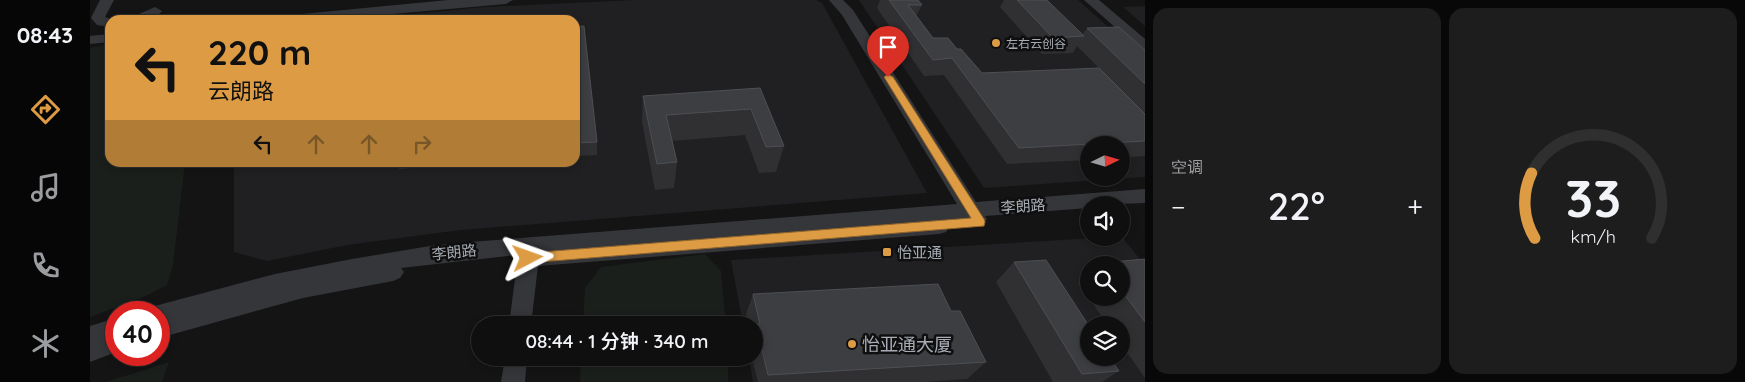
<!DOCTYPE html>
<html lang="zh">
<head>
<meta charset="utf-8">
<style>
  :root { --surface:#0f0f10; --page:#1d1d1e; --text:#f1f3f6; --muted:#9b9c9f; --line:#2f2f30; --accent:#dd9b44 }
  body { margin:0; font-family:Quicksand,"Noto Sans SC",sans-serif; background:var(--page); color:var(--text); height:100vh; display:flex; flex-direction:column; font-size:19px; white-space:nowrap }
  * { box-sizing:border-box; margin:0 }
  p { font-size:16px; color:var(--muted) }
  .icon { flex:none; width:28px; height:28px; fill:none; stroke:currentColor; stroke-width:2; stroke-linecap:round; stroke-linejoin:round }
  .map { position:relative; flex:1; overflow:hidden }
  .details { display:flex; flex-direction:column; gap:8px; padding:8px; background:#080809; width:600px }
  .details>* { flex:none }
  .top-card { position:absolute; left:15px; top:15px; width:475px; height:152px; border-radius:15px; box-shadow:0 2px 8px #0003,0 0 0 1px var(--line); background:#dd9b44; color:#111; overflow:hidden }
  .needle { width:32px; rotate:85deg }
  .controls { position:absolute; left:990px; top:136px; display:grid; gap:10px }
  .controls a { display:grid; place-items:center; width:50px; height:50px; border-radius:50%; background:var(--surface); box-shadow:0 2px 8px #0003,0 0 0 1px var(--line); font-size:25px }
  .speed { position:absolute; left:15px; top:301px; display:flex; gap:10px; font-size:25px; font-weight:700; text-align:center }
  .speed>* { display:grid; place-content:center; width:65px; height:65px; border-radius:50%; background:var(--surface); box-shadow:0 2px 8px #0003,0 0 0 1px var(--line); line-height:1 }
  .speed .limit { border:8px solid #d22; background:#fff; color:#111 }
  .pin { position:absolute; display:grid; place-items:center; width:42px; height:42px; color:#fff; margin:-51px -21px; border-radius:50% 50% 50% 0; rotate:-45deg; box-shadow:0 0 5px #0007 }
  .pin .icon { rotate:45deg }
  .me { position:absolute; width:55px; margin:-28px; rotate:86deg; stroke-linejoin:round; filter:drop-shadow(0 0 4px #0008) }
  .turn { display:flex; align-items:center; gap:18px; height:105px; padding:0 20px; font-size:22px }
  .turn .icon { width:65px; height:65px; stroke-width:2.5 }
  .turn b { display:block; font-size:35px; line-height:42px }
  .lanes { display:flex; align-items:center; height:48px; padding:0 20px; background:#0003; justify-content:center; gap:25px; direction:ltr }
  .lanes .off { opacity:.35 }
  .big { font-size:38px; font-weight:600; line-height:1.1 }
  .details .tile { flex:1; display:flex; flex-direction:column; justify-content:center; gap:8px; min-width:0; padding:0 18px; border-radius:15px; background:var(--page) }
  .details .dial { align-items:center; gap:0 }
  .dial svg { height:130px; overflow:visible; fill:none; stroke:var(--line); stroke-width:7; stroke-linecap:round; text-anchor:middle }
  .dial text { fill:var(--text); stroke:none }
  .heat { display:flex; justify-content:space-between; align-items:center; font-size:28px; direction:ltr }
  .details .tiles { flex:1; display:grid; gap:8px; grid-template-columns:repeat(2,1fr) }
  .trip { position:absolute; left:381px; top:316px; width:292px; height:50px; border-radius:25px; background:var(--surface); box-shadow:0 2px 8px #0003,0 0 0 1px var(--line); font-weight:600; line-height:50px; text-align:center }
  main { display:flex; flex:1; min-height:0 }
  .tabs { display:flex; flex-direction:column; width:90px; justify-content:space-around; align-items:center; background:#060606; color:var(--muted) }
  .tabs .icon { width:35px; height:35px }
  .tabs .active { color:var(--accent) }
  .tabs b { font-size:22px; color:var(--text) }
  .map>svg:first-child { display:block }
  .built { fill:#202022; fill-rule:evenodd }
  .green { fill:#1a1f1b }
  .lines { fill:none; stroke-linecap:round; stroke-linejoin:round }
  .minor { fill:#35363a; fill-rule:evenodd }
  .wall { fill:#303033 }
  .building { fill:#3d3e41; stroke:#4d4f53 }
  .route { fill:#dd9b44; stroke:#90652c }
  .poi-dot { fill:#dd9b44; stroke:#0f0f10; stroke-width:2 }
  .labels { text-anchor:middle; dominant-baseline:central; stroke-width:5; stroke-linejoin:round; paint-order:stroke }
  .far-poi-label { font-size:12px; fill:#a7acb4; stroke:#0f0f10; text-anchor:start }
  .street-label { font-size:15px; fill:#a7acb4; stroke:#0f0f10 }
  .poi-label { font-size:15px; fill:#a7acb4; stroke:#0f0f10; text-anchor:start }
  .near-poi-label { font-size:18px; fill:#a7acb4; stroke:#0f0f10; text-anchor:start }
</style>
</head>
<body>
<main>
<nav class="tabs">
<b>08:43</b>
<svg class="icon active" aria-label="directions" viewBox="0 0 24 24"><path d="M12 3l9 9-9 9-9-9zM9 14v-3h6M13 9l2 2-2 2"/></svg>
<svg class="icon" aria-label="music" viewBox="0 0 24 24"><path d="M9 18V5l10-2v13"/><circle cx="6" cy="18" r="3"/><circle cx="16" cy="16" r="3"/></svg>
<svg class="icon" aria-label="phone" viewBox="0 0 24 24"><path d="M5 4h4l2 5-3 2q2 4 5 5l2-3 5 2v4C11 20 4 13 5 4z"/></svg>
<svg class="icon" aria-label="climate" viewBox="0 0 24 24"><path d="M12 3v18M4 7l16 10M4 17L20 7"/></svg>
</nav>
<div class="map">
<svg width="1055" height="382" viewBox="0 0 1055 382">
  <rect width="100%" height="100%" fill="#141415"/>
  <!-- built -->
  <path class="built" d="M545 0H726L732 3 837 193 370 230 257 245 177 261 144 252V163L485 162V20H256L396 7Z
    M769 0H988L1055 60V177L894 188ZM999 145H1031V178H999Z
    M1055 6V26L1033 7Z
    M1031 236 1055 265V382H663L659 358H665V325H653L641 260 1005 238H1031ZM999 265H1031V298H999ZM999 325H1031V358H999Z"/>
  <!-- green -->
  <path class="green" d="M20 44V162L95 163 83 265 77 285 51 298 0 317V48Z
    M615 254 631 271 636 325H493L495 288 511 267Z
    M491 358H638V382H490Z
    M79 362 72 382H16Z"/>
  <g class="lines">
    <!-- minor -->
    <path class="minor" d="M10 0H24L15 17 25 20H20V27L7 25 1 18Z
      M358 0H423L416 4 234 20H184L191 16Z
      M739 0H753L763 10 886 202 1055 189V203L999 205V208L895 216 897 219 894 224 887 227 880 224 876 218 854 220 859 226 856 232 849 234 448 266 441 325H419L427 263 425 258 426 255 311 268 314 272 310 278 303 281 213 298 69 338V312H59L61 307 185 274 262 259 340 246 380 242 867 204 752 15Z
      M994 0H1009L1055 39V50L1050 49Z
      M65 7 72 11C64 21 52 20 40 20L42 17Z
      M20 34V42L0 44V36Z
      M26 318V352L0 362V326Z
      M415 358H437L435 382H411Z"/>
  </g>
  <!-- wall -->
  <path class="wall" d="M790 0H828L832 5 826 16 843 38 867 49 892 73 1009 68 987 46 983 53 952 54 910 7 914 0H957L992 35 997 28 1055 50V156L1031 158V145H999V160L917 164 854 75 834 76 787 8Z
    M485 27 507 142V155L485 156Z
    M670 88 694 146 686 172 669 173 655 135 582 141 587 162 584 188 565 190 552 122 553 96Z
    M306 162H399L309 169Z
    M1055 259V378L1031 344V325H1018L988 283 999 273V298H1031V265H1008L1011 263Z
    M924 262 1029 371 1012 382H963L906 282Z
    M663 294 861 311 896 362 877 379 834 382H668L662 358H665V325H659L656 314Z"/>
  <!-- building -->
  <path class="building" d="M799 0H828L832 5H818L843 38H858L867 49H871L892 73 1009 68 1055 114V141L929 148 862 58 843 60Z
    M927 0H957L994 36 963 38Z
    M494 26 507 142 485 143V27Z
    M1029 27 1055 50V84L997 28Z
    M670 88 694 146 676 147 661 109 576 115 587 162 567 164 553 96Z
    M1055 259V322L1031 290V265H1012L1011 263Z
    M956 260 999 326V358H1020L1029 371 992 374 924 262Z
    M848 284 861 311H870L896 362 678 375 666 324H670L663 294Z"/>
  <!-- route -->
  <path class="route" d="M798 74 803 77 894 219 895 222 894 226 438 263 434 262 432 258 434 254 438 253 881 218 794 77Z"/>
  <!-- markers -->
  <g class="poi-dot">
    <circle cx="906" cy="43" r="5"/>
    <rect x="792" y="247" width="10" height="10" rx="2.5"/>
    <circle cx="762" cy="344" r="5"/>
  </g>
  <g class="labels">
    <!-- far-poi labels -->
    <g class="far-poi-label">
      <text x="916" y="43">左右云创谷</text>
    </g>
    <!-- street labels -->
    <g class="street-label">
      <text transform="translate(933 206) rotate(-4)">李朗路</text>
      <text transform="translate(364 252) rotate(-6)">李朗路</text>
    </g>
    <!-- poi labels -->
    <g class="poi-label">
      <text x="807" y="252">怡亚通</text>
    </g>
    <!-- near-poi labels -->
    <g class="near-poi-label">
      <text x="772" y="344">怡亚通大厦</text>
    </g>
  </g>
</svg>
<div class="controls">
<a><svg class="needle" viewBox="-14 -14 28 28"><path d="M0-13l5 13h-10z" fill="#e53935"/><path d="M0 13l5-13h-10z" fill="#9b9c9f"/></svg></a>
<a><svg class="icon" aria-label="sound" viewBox="0 0 24 24"><path d="M4 9h4l5-4v14l-5-4H4zM17 9q2 3 0 6"/></svg></a>
<a><svg class="icon" aria-label="search" viewBox="0 0 24 24"><circle cx="10" cy="10" r="6"/><path d="M15 15l6 6"/></svg></a>
<a><svg class="icon" aria-label="layers" viewBox="0 0 24 24"><path d="M12 4l9 5-9 5-9-5zM3 14l9 5 9-5"/></svg></a>
</div>
<div class="speed"><div class="limit">40</div></div>
<div class="pin" style="left:798px;top:77px;background:#d93025"><svg class="icon" aria-label="arrive" viewBox="0 0 24 24"><path d="M6 21V4h12l-3 4 3 4H6"/></svg></div>
<svg class="me" style="left:438px;top:258px" viewBox="-20 -20 40 40"><path d="M0-17L14 15 0 8-14 15z" fill="#dd9b44" stroke="#fff" stroke-width="4"/></svg>
<div class="trip">08:44 · 1 分钟 · 340 m</div>
<div class="top-card">
<div class="turn"><svg class="icon" aria-label="left" viewBox="0 0 24 24"><path d="M17 20v-9H6M10 6l-5 5 5 5"/></svg><div><b>220 m</b>云朗路</div></div>
<div class="lanes"><svg class="icon" aria-label="left" viewBox="0 0 24 24"><path d="M17 20v-9H6M10 6l-5 5 5 5"/></svg><svg class="icon off" aria-label="ahead" viewBox="0 0 24 24"><path d="M12 20V5M6 11l6-6 6 6"/></svg><svg class="icon off" aria-label="ahead" viewBox="0 0 24 24"><path d="M12 20V5M6 11l6-6 6 6"/></svg><svg class="icon off" aria-label="right" viewBox="0 0 24 24"><path d="M7 20v-9h11M14 6l5 5-5 5"/></svg></div>
</div>
</div>
<section class="details">
<div class="tiles">
<div class="tile"><p>空调</p>
<div class="heat"><a>−</a><b class="big">22°</b><a>+</a></div>
</div>
<div class="tile dial"><svg viewBox="0 0 100 80">
<path d="M14 69A42 42 0 1 1 86 69"/>
<path d="M14 69A42 42 0 0 1 12 29" stroke="#dd9b44"/>
<text x="50" y="56" font-size="32" font-weight="700">33</text>
<text x="50" y="72" font-size="11">km/h</text>
</svg></div>
</div>
</section>
</main>
</body>
</html>
